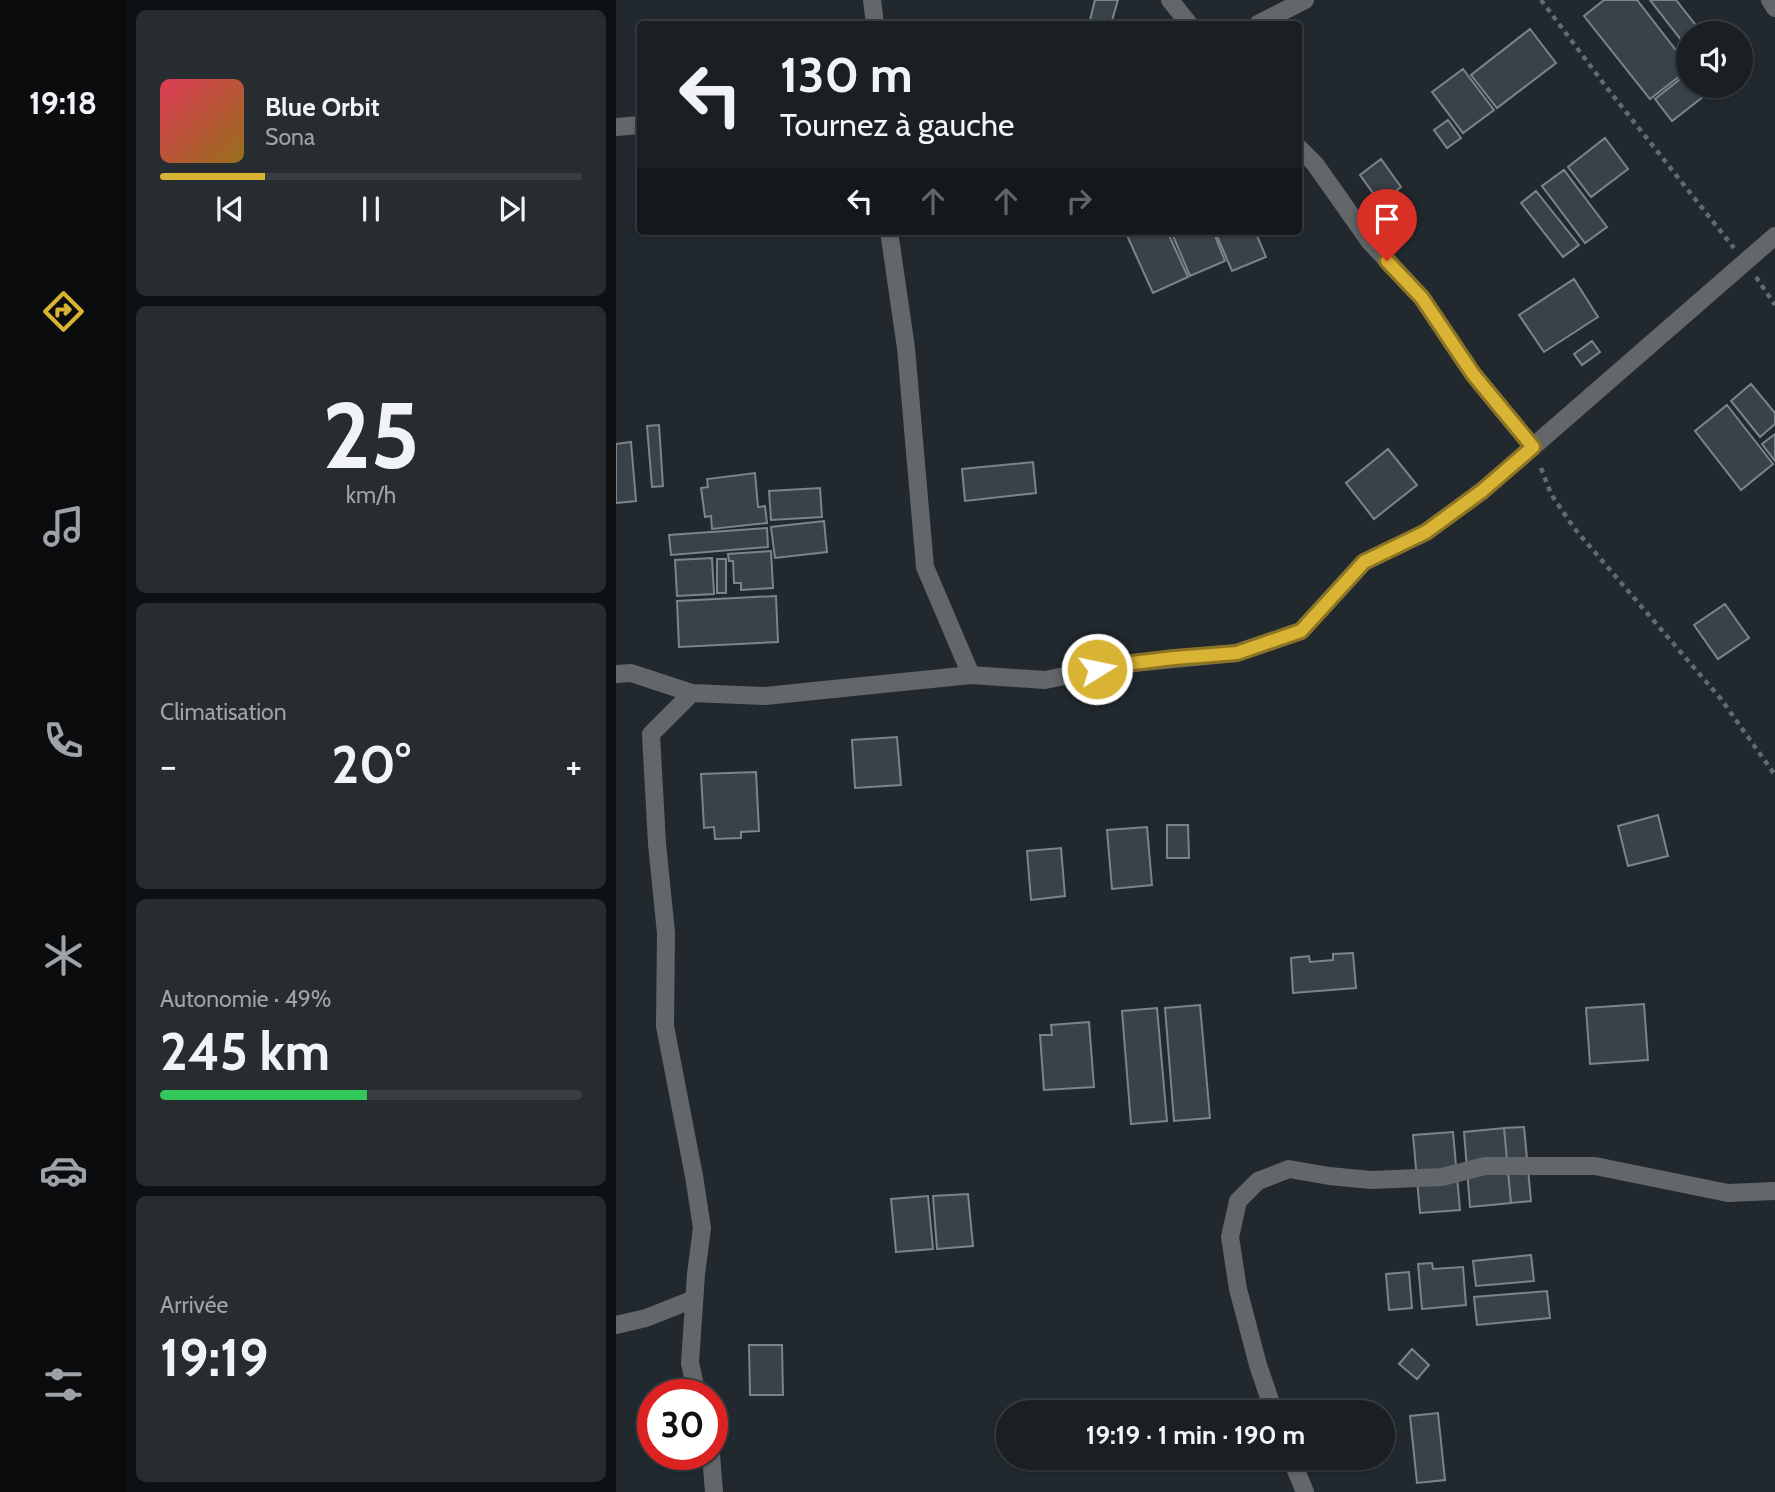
<!DOCTYPE html>
<html lang="fr">
<head>
<meta charset="utf-8">
<style>
  :root { --surface:#191f23; --page:#262c30; --text:#f1f3f6; --muted:#9fa2a6; --line:#373d41; --accent:#d9b334 }
  body { margin:0; font-family:Cabin,sans-serif; background:var(--page); color:var(--text); height:100vh; display:flex; flex-direction:column; font-size:26px; white-space:nowrap }
  * { box-sizing:border-box; margin:0 }
  p { font-size:23px; color:var(--muted) }
  .icon { flex:none; width:38px; height:38px; fill:none; stroke:currentColor; stroke-width:2; stroke-linecap:round; stroke-linejoin:round }
  .map { position:relative; flex:1; overflow:hidden }
  .panel { display:flex; flex-direction:column; gap:10px; padding:10px; background:#0e1113; width:490px }
  .panel>* { flex:none }
  .hud { position:absolute; left:21px; top:21px; width:665px; height:214px; border-radius:7px; box-shadow:0 2px 5px #0004,0 0 0 2px var(--line); background:#191f23; color:var(--text); overflow:hidden }
  .controls { position:absolute; left:1060px; top:21px; display:grid; gap:14px }
  .controls a { display:grid; place-items:center; width:77px; height:77px; border-radius:50%; background:var(--surface); box-shadow:0 2px 5px #0004,0 0 0 2px var(--line); font-size:35px }
  .speed { position:absolute; left:21px; top:1379px; display:flex; gap:14px; font-size:35px; font-weight:700; text-align:center }
  .speed>* { display:grid; place-content:center; width:91px; height:91px; border-radius:50%; background:var(--surface); box-shadow:0 2px 5px #0004,0 0 0 2px var(--line); line-height:1 }
  .speed .limit { border:10px solid #d22; background:#fff; color:#111 }
  .pin { position:absolute; display:grid; place-items:center; width:60px; height:60px; color:#fff; margin:-72px -30px; border-radius:50% 50% 50% 0; rotate:-45deg; box-shadow:0 0 7px #0007 }
  .pin .icon { rotate:45deg }
  .me { position:absolute; width:77px; margin:-38px; rotate:80deg; stroke-linejoin:round; filter:drop-shadow(0 0 5px #0008) }
  .turn { display:flex; align-items:center; gap:24px; height:147px; padding:0 28px; font-size:32px }
  .turn .icon { width:91px; height:91px; stroke-width:2.5 }
  .turn b { display:block; font-size:49px; line-height:60px }
  .lanes { display:flex; align-items:center; height:66px; padding:0 28px; background:#0003; justify-content:center; gap:35px; direction:ltr }
  .lanes .off { opacity:.35 }
  .big { font-size:52px; font-weight:700; line-height:1.1 }
  .panel .tile { flex:1; display:flex; flex-direction:column; justify-content:center; gap:10px; min-width:0; padding:0 24px; border-radius:10px; background:var(--page) }
  .panel .dial { align-items:center; gap:0 }
  .dial b { font-size:91px; line-height:1 }
  .song { display:flex; align-items:center; gap:21px }
  .cover { width:84px; height:84px; border-radius:10px; background:linear-gradient(135deg,hsl(350 70% 55%),hsl(40 70% 35%)) }
  .played { height:7px; border-radius:4px; background:linear-gradient(90deg,var(--accent) 25%,var(--line) 25%) }
  .keys { display:flex; justify-content:space-around; direction:ltr }
  .heat { display:flex; justify-content:space-between; align-items:center; font-size:38px; direction:ltr }
  .charge { height:10px; border-radius:5px; background:linear-gradient(90deg,#34c759 49%,var(--line) 0) }
  .trip { position:absolute; left:380px; top:1400px; width:399px; height:70px; border-radius:35px; background:var(--surface); box-shadow:0 2px 5px #0004,0 0 0 2px var(--line); font-weight:700; line-height:70px; text-align:center }
  main { display:flex; flex:1; min-height:0 }
  .dock { display:flex; flex-direction:column; width:126px; justify-content:space-around; align-items:center; background:#0a0c0e; color:var(--muted) }
  .dock .icon { width:49px; height:49px }
  .dock .on { color:var(--accent) }
  .dock b { font-size:32px; color:var(--text) }
  .map>svg:first-child { display:block }
  .building { fill:#3a4249; stroke:#7b848b; stroke-width:2 }
  .lines { fill:none; stroke-linecap:round; stroke-linejoin:round }
  .path { stroke:#636a6f; stroke-width:4.5; stroke-dasharray:5 5; stroke-linecap:butt }
  .street { stroke:#63676a; stroke-width:18 }
  .route-casing { stroke:#8d7422; stroke-width:18 }
  .route { stroke:#d9b334; stroke-width:12 }
</style>
</head>
<body>
<main>
<nav class="dock">
<b>19:18</b>
<svg class="icon on" aria-label="directions" viewBox="0 0 24 24"><path d="M12 3l9 9-9 9-9-9zM9 14v-3h6M13 9l2 2-2 2"/></svg>
<svg class="icon" aria-label="music" viewBox="0 0 24 24"><path d="M9 18V5l10-2v13"/><circle cx="6" cy="18" r="3"/><circle cx="16" cy="16" r="3"/></svg>
<svg class="icon" aria-label="phone" viewBox="0 0 24 24"><path d="M5 4h4l2 5-3 2q2 4 5 5l2-3 5 2v4C11 20 4 13 5 4z"/></svg>
<svg class="icon" aria-label="climate" viewBox="0 0 24 24"><path d="M12 3v18M4 7l16 10M4 17L20 7"/></svg>
<svg class="icon" aria-label="car" viewBox="0 0 24 24"><path d="M5 17H2v-5l4-1 3-4h7l3 4 3 1v5h-3M9 17h6M6 11h13"/><circle cx="7" cy="17" r="2"/><circle cx="17" cy="17" r="2"/></svg>
<svg class="icon" aria-label="filters" viewBox="0 0 24 24"><path d="M4 7h16M4 17h16"/><circle cx="9" cy="7" r="2"/><circle cx="15" cy="17" r="2"/></svg>
</nav>
<section class="panel">
<div class="tile">
<div class="song"><i class="cover"></i><div><b>Blue Orbit</b><p>Sona</p></div></div>
<div class="played"></div>
<div class="keys"><svg class="icon" aria-label="previous" viewBox="0 0 24 24"><path d="M18 5L8 12l10 7zM5 5v14"/></svg><svg class="icon" aria-label="pause" viewBox="0 0 24 24"><path d="M8 5v14M16 5v14"/></svg><svg class="icon" aria-label="next" viewBox="0 0 24 24"><path d="M6 5l10 7-10 7zM19 5v14"/></svg></div>
</div>
<div class="tile dial"><b>25</b><p>km/h</p></div>
<div class="tile"><p>Climatisation</p>
<div class="heat"><a>−</a><b class="big">20°</b><a>+</a></div>
</div>
<div class="tile"><p>Autonomie · 49%</p><b class="big">245 km</b><div class="charge"></div></div>
<div class="tile"><p>Arrivée</p><b class="big">19:19</b></div>
</section>
<div class="map">
<svg width="1159" height="1492" viewBox="0 0 1159 1492">
  <rect width="100%" height="100%" fill="#21292f"/>
  <!-- building -->
  <path class="building" d="M479 0H502L495 24H473Z
    M988 0H1021L1073 67V69L1034 99 968 16Z
    M1034 0H1060L1086 33H1073V50Z
    M914 29 940 63 881 108 855 75Z
    M847 69 878 110 847 133 816 92Z
    M1073 72V86H1101L1056 121 1039 99Z
    M832 120 845 138 831 148 818 130Z
    M989 138 1012 169 975 197 952 167Z
    M765 159 785 187 764 203 744 175Z
    M948 170 991 227 969 243 926 186Z
    M920 191 963 245 947 257 905 203Z
    M509 231H551L572 277 537 293Z
    M555 231H597L609 261 574 276Z
    M599 231H639L650 257 616 271Z
    M958 279 982 317 928 352 903 315Z
    M976 341 984 352 966 365 958 354Z
    M1135 384 1159 413V424L1144 437 1115 401Z
    M1111 405 1157 464 1125 490 1079 431Z
    M43 425 47 486 36 487 31 426Z
    M1159 434V461L1146 444Z
    M15 442 20 501 0 503V444Z
    M772 449 801 485 758 519 730 483Z
    M417 462 420 493 349 501 346 469Z
    M139 473 142 507 149 506 151 523 96 529 95 516 89 517 85 488 92 487 91 479Z
    M204 488 206 517 155 520 153 491Z
    M208 521 211 552 159 558 155 527Z
    M151 528 152 547 55 555 53 535Z
    M155 551 157 588 125 590V583H118L117 561H113L112 554Z
    M96 558 98 594 61 596 59 560Z
    M101 559H110V593H101Z
    M160 596 162 642 63 647 61 601Z
    M1109 604 1133 638 1102 659 1078 625Z
    M281 737 285 785 239 788 236 740Z
    M140 772 143 831 125 832V838L99 839 98 827 88 828 85 774Z
    M1042 815 1052 856 1012 866 1002 826Z
    M551 825H572L573 858H551Z
    M531 827 536 885 496 889 491 830Z
    M445 848 449 896 415 900 411 851Z
    M737 953 740 988 677 993 675 958 693 956 694 962 717 960V954Z
    M1028 1004 1032 1060 974 1064 970 1008Z
    M584 1005 594 1118 558 1121 549 1008Z
    M541 1008 551 1121 515 1124 506 1011Z
    M473 1022 478 1087 428 1090 424 1035H436L435 1025Z
    M908 1127 915 1201 895 1203 888 1128Z
    M888 1128 895 1203 854 1207 848 1132Z
    M837 1132 844 1210 804 1213 797 1135Z
    M352 1194 357 1246 321 1249 317 1196Z
    M312 1196 317 1249 280 1252 275 1199Z
    M915 1255 918 1281 860 1286 857 1261Z
    M816 1263 817 1269 847 1267 850 1305 806 1309 802 1264Z
    M793 1272 796 1308 773 1310 770 1274Z
    M931 1291 934 1318 861 1325 858 1297Z
    M133 1345H166L167 1395H134Z
    M796 1349 813 1365 801 1379 783 1364Z
    M822 1413 829 1480 801 1483 794 1416Z"/>
  <g class="lines">
    <!-- path -->
    <path class="path" d="M925 0 991 88 1118 248
      M1140 277 1159 305
      M925 468 935 494 958 528 1105 699 1159 775"/>
    <!-- street -->
    <path class="street" d="M256 0 259 24
      M554 0 573 24
      M1154 0 1159 8
      M642 24 689 0
      M0 127 24 125
      M682 147 699 164 754 242 806 298 857 374 917 447
      M273 231 290 348 309 567 355 675
      M0 674 15 673 76 693 149 696 355 675 429 680 507 664 620 653 685 631 748 562 810 532 866 491 1159 236
      M76 693 35 734 41 844 50 933 49 1026 78 1176 86 1228 80 1274 74 1363 81 1395
      M0 1325 30 1318 78 1299
      M658 1412 642 1365 622 1289 614 1237 622 1201 642 1181 673 1169 713 1176 755 1180 826 1177 869 1166H979L1112 1193 1159 1191
      M95 1454 98 1492
      M675 1458 689 1492"/>
  </g>
  <g class="lines">
    <!-- route casing -->
    <g class="route-casing">
      <path id="route" d="M481 669 508 664 558 658 621 653 685 631 748 562 810 532 866 491 917 447 857 374 806 298 771 261"/>
    </g>
    <!-- route -->
    <use href="#route" class="route"/>
  </g>
</svg>
<div class="controls">
<a><svg class="icon" aria-label="sound" viewBox="0 0 24 24"><path d="M4 9h4l5-4v14l-5-4H4zM17 9q2 3 0 6"/></svg></a>
</div>
<div class="speed"><div class="limit">30</div></div>
<div class="pin" style="left:771px;top:261px;background:#d93025"><svg class="icon" aria-label="arrive" viewBox="0 0 24 24"><path d="M6 21V4h12l-3 4 3 4H6"/></svg></div>
<svg class="me" style="left:481px;top:669px" viewBox="-20 -20 40 40"><circle r="17" fill="#d9b334" stroke="#fff" stroke-width="3"/><path d="M0-11L8 9 0 5-8 9z" fill="#fff"/></svg>
<div class="trip">19:19 · 1 min · 190 m</div>
<div class="hud">
<div class="turn"><svg class="icon" aria-label="left" viewBox="0 0 24 24"><path d="M17 20v-9H6M10 6l-5 5 5 5"/></svg><div><b>130 m</b>Tournez à gauche</div></div>
<div class="lanes"><svg class="icon" aria-label="left" viewBox="0 0 24 24"><path d="M17 20v-9H6M10 6l-5 5 5 5"/></svg><svg class="icon off" aria-label="ahead" viewBox="0 0 24 24"><path d="M12 20V5M6 11l6-6 6 6"/></svg><svg class="icon off" aria-label="ahead" viewBox="0 0 24 24"><path d="M12 20V5M6 11l6-6 6 6"/></svg><svg class="icon off" aria-label="right" viewBox="0 0 24 24"><path d="M7 20v-9h11M14 6l5 5-5 5"/></svg></div>
</div>
</div>
</main>
</body>
</html>
